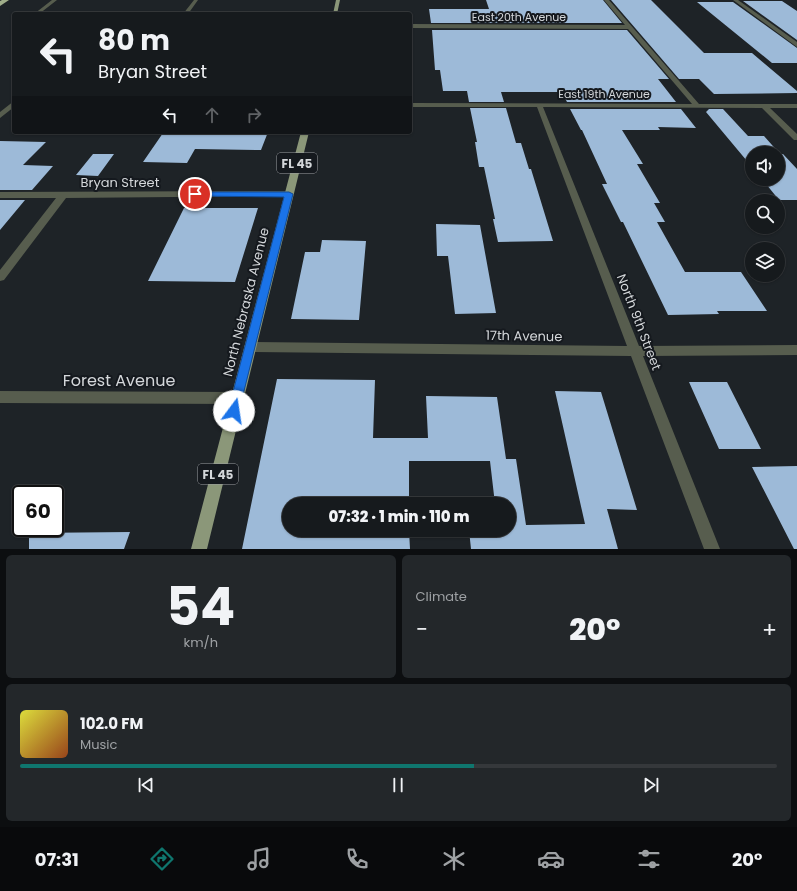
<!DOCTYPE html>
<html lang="en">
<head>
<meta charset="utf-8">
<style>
  :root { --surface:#161a1d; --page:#23272a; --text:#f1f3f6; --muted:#9ea1a4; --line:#35383b; --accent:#0f766e }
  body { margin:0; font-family:Poppins,sans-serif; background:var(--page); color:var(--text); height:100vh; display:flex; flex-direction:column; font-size:15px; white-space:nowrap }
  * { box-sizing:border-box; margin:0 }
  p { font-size:13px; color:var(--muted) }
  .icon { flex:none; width:22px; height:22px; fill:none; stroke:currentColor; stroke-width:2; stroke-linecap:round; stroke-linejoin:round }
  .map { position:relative; height:549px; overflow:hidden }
  .details { display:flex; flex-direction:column; gap:6px; padding:6px; background:#0c0e10; flex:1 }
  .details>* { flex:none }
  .guide { position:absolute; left:12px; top:12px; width:400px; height:122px; border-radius:4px; box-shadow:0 1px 3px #0004,0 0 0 1px var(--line); background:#161a1d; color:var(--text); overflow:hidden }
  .controls { position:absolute; left:745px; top:146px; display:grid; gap:8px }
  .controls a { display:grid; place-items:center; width:40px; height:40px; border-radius:50%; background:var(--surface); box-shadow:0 1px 3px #0004,0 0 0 1px var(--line); font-size:20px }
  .speed { position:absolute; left:12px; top:485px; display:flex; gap:8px; font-size:20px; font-weight:700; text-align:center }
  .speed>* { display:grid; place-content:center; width:52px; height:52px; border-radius:50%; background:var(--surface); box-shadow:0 1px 3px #0004,0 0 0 1px var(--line); line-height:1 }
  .speed .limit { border:2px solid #111; border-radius:6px; background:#fff; color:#111 }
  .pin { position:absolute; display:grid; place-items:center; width:34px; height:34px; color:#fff; margin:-17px; border:2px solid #fff; border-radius:50%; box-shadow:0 1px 4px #0007 }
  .me { position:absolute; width:44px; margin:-22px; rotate:14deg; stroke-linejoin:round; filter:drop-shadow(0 0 3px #0008) }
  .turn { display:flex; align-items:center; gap:14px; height:84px; padding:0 20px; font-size:18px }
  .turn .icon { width:52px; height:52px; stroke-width:2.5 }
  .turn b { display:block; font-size:28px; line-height:34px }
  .lanes { display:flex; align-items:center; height:38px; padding:0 20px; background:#0003; justify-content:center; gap:20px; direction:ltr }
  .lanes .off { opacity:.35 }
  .big { font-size:30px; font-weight:800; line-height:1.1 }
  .details .widget { flex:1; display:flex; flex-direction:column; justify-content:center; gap:6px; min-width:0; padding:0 14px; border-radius:6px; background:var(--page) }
  .details .dial { align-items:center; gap:0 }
  .dial b { font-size:52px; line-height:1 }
  .song { display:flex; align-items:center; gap:12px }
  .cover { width:48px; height:48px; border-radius:6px; background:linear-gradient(135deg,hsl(60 70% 55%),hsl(20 70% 35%)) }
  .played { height:4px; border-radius:2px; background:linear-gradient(90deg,var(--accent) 60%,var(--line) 60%) }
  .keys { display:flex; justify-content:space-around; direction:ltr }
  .heat { display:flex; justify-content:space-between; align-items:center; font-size:22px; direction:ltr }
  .details .tiles { flex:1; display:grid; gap:6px; grid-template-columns:1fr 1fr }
  .widget:last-child { grid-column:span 2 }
  .trip { position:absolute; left:282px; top:497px; width:234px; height:40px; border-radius:20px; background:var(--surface); box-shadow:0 1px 3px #0004,0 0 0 1px var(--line); font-weight:800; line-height:40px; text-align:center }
  .dock { display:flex; height:64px; justify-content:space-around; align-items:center; background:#090a0c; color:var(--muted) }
  .dock .icon { width:28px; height:28px }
  .dock .on { color:var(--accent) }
  .dock b { font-size:18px; color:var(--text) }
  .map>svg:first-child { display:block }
  .building { fill:#9dbad8 }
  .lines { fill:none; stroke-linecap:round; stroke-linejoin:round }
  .minor { fill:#575d4e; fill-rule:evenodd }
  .primary { fill:#8b9779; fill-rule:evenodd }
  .motorway { fill:#a0ae8a; fill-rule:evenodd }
  .route { fill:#1a73e8; stroke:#114b97 }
  .labels { text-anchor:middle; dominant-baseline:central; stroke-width:4; stroke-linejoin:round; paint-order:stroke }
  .far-street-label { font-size:11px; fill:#d4d7da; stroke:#15191e }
  .shield { fill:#15191e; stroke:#9b9ea2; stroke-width:1 }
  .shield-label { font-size:12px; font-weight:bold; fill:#d4d7da }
  .street-label { font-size:13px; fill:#d4d7da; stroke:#15191e }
  .near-street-label { font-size:16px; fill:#d4d7da; stroke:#15191e }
</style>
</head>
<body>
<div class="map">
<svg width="797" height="549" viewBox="0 0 797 549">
  <rect width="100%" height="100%" fill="#1e2327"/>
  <!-- building -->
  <path class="building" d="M486 0H603L622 23H431L429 9H489Z
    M611 0H651L704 53H752L797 91V93L714 94 699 79H679Z
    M743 1H782L797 11V40Z
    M697 2H733L797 48V63H772Z
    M432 30H627L669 79H658L676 102H567L562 92H501L504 102H469L467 91H443L440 70H435Z
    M470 108H506L516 143H521L529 169H531L553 241 498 242 493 219H495L484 167H479L475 142H477Z
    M570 109H681L696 128 658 127 660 130H622L643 164H637L660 203H654L665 222H657L685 272H741L767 311H717L719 314 668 315 623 222H621L602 184H607L582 130H581Z
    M709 109H723L748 136H764L780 154H783L797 169V200H779L762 179H778V153H752V167L706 112Z
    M191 132H268L261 150 195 149 187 163 143 162 163 133 190 134Z
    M0 141 46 142 23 165 53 166 32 190H0Z
    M93 154H114L98 176 76 175Z
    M0 200H25L0 230Z
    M184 208H258L235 282 148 281Z
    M436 224 480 225 496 313 455 314 448 256H437Z
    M322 240 366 241 359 320 291 319 305 252H320Z
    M277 379 375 380 373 438H428L426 396 497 397 506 459H516L526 525 585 524 555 391 601 392 637 510 607 509 618 549H471L469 530H509V504H495L490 461H409V504H289V530H409L410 549H242Z
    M689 382H727L761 449H719Z
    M797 466V549H794L752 467Z
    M130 532 124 549H29V533Z"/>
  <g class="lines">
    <!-- minor -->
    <path class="minor" d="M52 0H57L39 14H34Z
      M194 0H198L188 14H183Z
      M604 0H609L699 104H797V108H770L797 134V140H794L762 108 543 107 639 346 797 345V355L643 356 720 549H704L631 356 250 352 246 351 244 347 246 343 250 342 627 346 537 107H410V103L692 104 628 29 410 28V24L625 25Z
      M733 0H738L797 42V47Z
      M14 101V107L0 118V112Z
      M289 191 292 192 293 194 292 196 66 198 4 280 0 281V270L56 198H0V192Z
      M0 391 237 392 241 394 243 398 241 402 237 404 0 403Z"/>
    <!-- primary -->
    <path class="primary" d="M336 0H340L337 14H333Z
      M301 132H309L207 549H191Z"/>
    <!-- motorway -->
    <path class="motorway" d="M2 0H9L0 6V1Z"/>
  </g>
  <!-- route -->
  <path class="route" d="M195 192H289L293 194 239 411 238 415 234 417 230 415 228 411 284 197 192 196 191 194Z"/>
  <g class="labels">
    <!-- far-street labels -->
    <g class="far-street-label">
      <text x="519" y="17">East 20th Avenue</text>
      <text x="604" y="94">East 19th Avenue</text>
    </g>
    <!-- shield labels -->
    <g class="shield">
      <rect x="277" y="153" width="40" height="20" rx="3"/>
      <rect x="198" y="464" width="40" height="20" rx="3"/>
    </g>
    <g class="shield-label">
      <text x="297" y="163">FL 45</text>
      <text x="218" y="474">FL 45</text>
    </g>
    <!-- street labels -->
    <g class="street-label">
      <text x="120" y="182">Bryan Street</text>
      <text transform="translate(246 302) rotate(-76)">North Nebraska Avenue</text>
      <text transform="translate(639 322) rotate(69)">North 9th Street</text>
      <text transform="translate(524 336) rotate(1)">17th Avenue</text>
    </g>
    <!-- near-street labels -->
    <g class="near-street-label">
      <text x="119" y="380">Forest Avenue</text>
    </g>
  </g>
</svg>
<div class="controls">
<a><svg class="icon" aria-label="sound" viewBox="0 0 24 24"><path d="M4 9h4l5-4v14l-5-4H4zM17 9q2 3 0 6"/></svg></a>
<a><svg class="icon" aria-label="search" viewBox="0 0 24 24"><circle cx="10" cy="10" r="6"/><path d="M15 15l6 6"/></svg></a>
<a><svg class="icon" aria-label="layers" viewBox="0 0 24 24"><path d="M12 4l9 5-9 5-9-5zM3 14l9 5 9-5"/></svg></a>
</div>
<div class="speed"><div class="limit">60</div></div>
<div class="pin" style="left:195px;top:194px;background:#d93025"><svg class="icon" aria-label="arrive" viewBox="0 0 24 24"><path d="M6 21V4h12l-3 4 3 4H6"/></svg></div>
<svg class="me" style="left:234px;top:411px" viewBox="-20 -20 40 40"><circle r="19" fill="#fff"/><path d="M0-13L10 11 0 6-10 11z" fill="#1a73e8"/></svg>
<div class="trip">07:32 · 1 min · 110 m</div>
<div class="guide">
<div class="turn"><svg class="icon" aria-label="left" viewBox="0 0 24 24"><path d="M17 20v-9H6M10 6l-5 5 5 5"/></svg><div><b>80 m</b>Bryan Street</div></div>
<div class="lanes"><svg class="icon" aria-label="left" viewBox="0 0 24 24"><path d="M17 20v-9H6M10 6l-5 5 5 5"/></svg><svg class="icon off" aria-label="ahead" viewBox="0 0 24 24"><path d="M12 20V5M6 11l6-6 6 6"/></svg><svg class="icon off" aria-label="right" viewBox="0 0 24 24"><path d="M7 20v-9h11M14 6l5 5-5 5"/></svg></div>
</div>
</div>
<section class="details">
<div class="tiles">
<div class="widget dial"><b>54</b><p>km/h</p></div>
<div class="widget"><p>Climate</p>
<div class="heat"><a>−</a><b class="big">20°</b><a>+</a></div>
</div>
<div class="widget">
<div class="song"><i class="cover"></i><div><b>102.0 FM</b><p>Music</p></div></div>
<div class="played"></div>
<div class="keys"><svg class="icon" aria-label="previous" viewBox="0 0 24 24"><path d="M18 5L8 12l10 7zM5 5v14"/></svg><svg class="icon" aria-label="pause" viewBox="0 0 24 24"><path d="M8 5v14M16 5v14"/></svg><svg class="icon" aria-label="next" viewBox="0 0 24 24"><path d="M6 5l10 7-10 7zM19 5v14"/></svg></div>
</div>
</div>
</section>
<nav class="dock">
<b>07:31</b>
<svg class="icon on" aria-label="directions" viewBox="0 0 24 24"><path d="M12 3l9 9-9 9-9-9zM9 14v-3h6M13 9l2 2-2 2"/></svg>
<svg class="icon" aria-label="music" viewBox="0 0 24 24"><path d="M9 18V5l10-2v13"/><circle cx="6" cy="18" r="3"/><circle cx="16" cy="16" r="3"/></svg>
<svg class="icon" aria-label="phone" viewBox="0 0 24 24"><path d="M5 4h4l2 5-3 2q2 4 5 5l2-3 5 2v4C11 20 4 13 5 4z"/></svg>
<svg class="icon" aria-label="climate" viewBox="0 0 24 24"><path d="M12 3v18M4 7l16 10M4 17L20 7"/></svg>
<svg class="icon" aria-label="car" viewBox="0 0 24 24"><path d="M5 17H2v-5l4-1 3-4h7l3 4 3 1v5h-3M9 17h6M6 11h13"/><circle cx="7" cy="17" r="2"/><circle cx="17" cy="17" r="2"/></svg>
<svg class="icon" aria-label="filters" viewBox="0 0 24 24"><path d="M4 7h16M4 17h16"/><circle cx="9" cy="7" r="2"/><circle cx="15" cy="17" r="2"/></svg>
<b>20°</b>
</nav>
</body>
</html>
